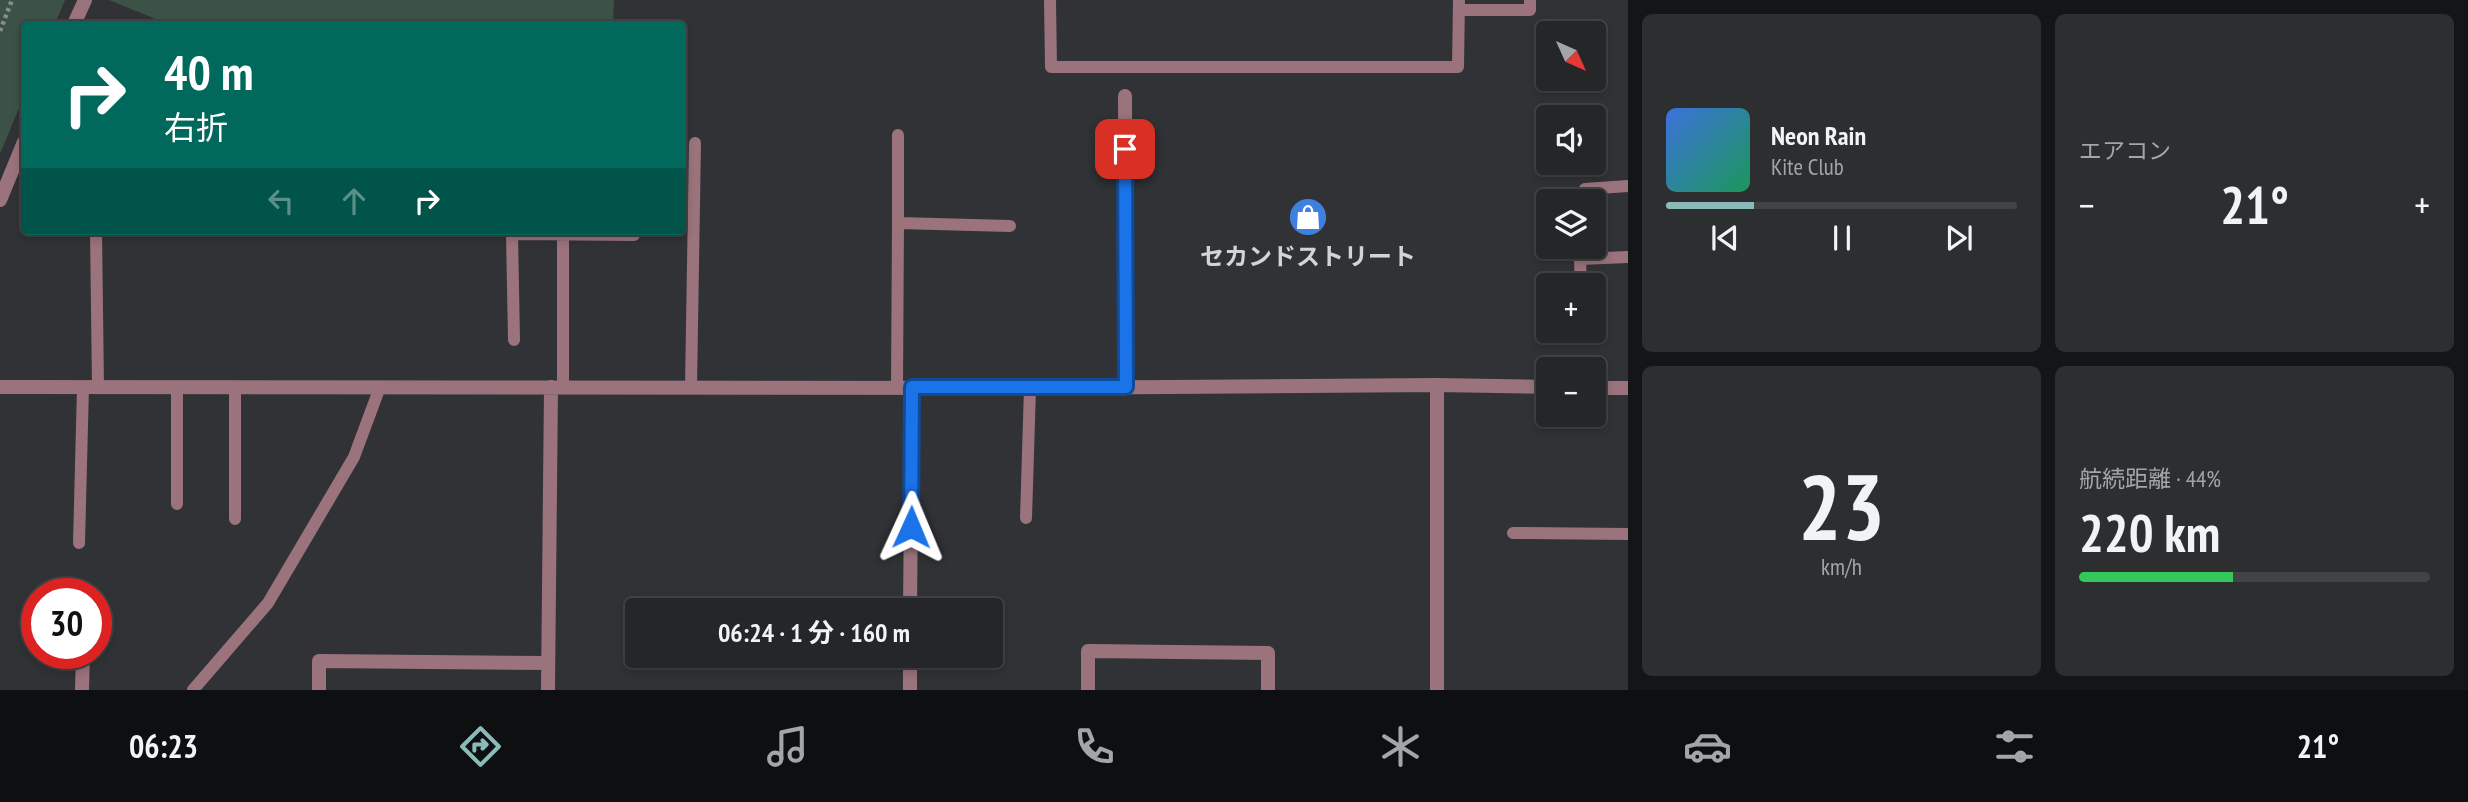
<!DOCTYPE html>
<html lang="ja">
<head>
<meta charset="utf-8">
<style>
  :root { --surface:#242628; --page:#2c2e30; --text:#f1f3f6; --muted:#a3a5a8; --line:#414345; --accent:#8bbbb9 }
  body { margin:0; font-family:"PT Sans Narrow","Noto Sans JP",sans-serif; background:var(--page); color:var(--text); height:100vh; display:flex; flex-direction:column; font-size:26px; white-space:nowrap }
  * { box-sizing:border-box; margin:0 }
  p { font-size:23px; color:var(--muted) }
  .icon { flex:none; width:38px; height:38px; fill:none; stroke:currentColor; stroke-width:2; stroke-linecap:round; stroke-linejoin:round }
  .map { position:relative; flex:1; overflow:hidden }
  .side { display:flex; flex-direction:column; gap:14px; padding:14px; background:#141516; width:840px }
  .side>* { flex:none }
  .hud { position:absolute; left:21px; top:21px; width:665px; height:214px; border-radius:7px; box-shadow:0 4px 10px #0003,0 0 0 2px var(--line); background:#00695c; color:#fff; overflow:hidden }
  .needle { width:46px; rotate:135deg }
  .fabs { position:absolute; left:1536px; top:21px; display:grid; gap:14px }
  .fabs a { display:grid; place-items:center; width:70px; height:70px; border-radius:7px; background:var(--surface); box-shadow:0 4px 10px #0003,0 0 0 2px var(--line); font-size:35px }
  .speed { position:absolute; left:21px; top:578px; display:flex; gap:14px; font-size:35px; font-weight:700; text-align:center }
  .speed>* { display:grid; place-content:center; width:91px; height:91px; border-radius:50%; background:var(--surface); box-shadow:0 4px 10px #0003,0 0 0 2px var(--line); line-height:1 }
  .speed .limit { border:10px solid #d22; background:#fff; color:#111 }
  .pin { position:absolute; display:grid; place-items:center; width:60px; height:60px; color:#fff; margin:-30px; border-radius:14px; box-shadow:0 4px 10px #0006 }
  .me { position:absolute; width:77px; margin:-38px; rotate:1deg; stroke-linejoin:round; filter:drop-shadow(0 0 5px #0008) }
  .turn { display:flex; align-items:center; gap:24px; height:147px; padding:0 28px; font-size:32px }
  .turn .icon { width:91px; height:91px; stroke-width:2.5 }
  .turn b { display:block; font-size:49px; line-height:60px }
  .lanes { display:flex; align-items:center; height:66px; padding:0 28px; background:#0003; justify-content:center; gap:35px; direction:ltr }
  .lanes .off { opacity:.35 }
  .big { font-size:52px; font-weight:700; line-height:1.1 }
  .side .tile { flex:1; display:flex; flex-direction:column; justify-content:center; gap:10px; min-width:0; padding:0 24px; border-radius:10px; background:var(--page) }
  .side .dial { align-items:center; gap:0 }
  .dial b { font-size:91px; line-height:1 }
  .song { display:flex; align-items:center; gap:21px }
  .cover { width:84px; height:84px; border-radius:10px; background:linear-gradient(135deg,hsl(220 70% 55%),hsl(150 70% 35%)) }
  .played { height:7px; border-radius:4px; background:linear-gradient(90deg,var(--accent) 25%,var(--line) 25%) }
  .keys { display:flex; justify-content:space-around; direction:ltr }
  .heat { display:flex; justify-content:space-between; align-items:center; font-size:38px; direction:ltr }
  .charge { height:10px; border-radius:5px; background:linear-gradient(90deg,#34c759 44%,var(--line) 0) }
  .side .tiles { flex:1; display:grid; gap:14px; grid-template-columns:repeat(2,1fr) }
  .trip { position:absolute; left:625px; top:598px; width:378px; height:70px; border-radius:7px; background:var(--surface); box-shadow:0 4px 10px #0003,0 0 0 2px var(--line); font-weight:700; line-height:70px; text-align:center }
  .tab-bar { display:flex; height:112px; justify-content:space-around; align-items:center; background:#0e0f10; color:var(--muted) }
  .tab-bar .icon { width:49px; height:49px }
  .tab-bar .selected { color:var(--accent) }
  .tab-bar b { font-size:32px; color:var(--text) }
  main { display:flex; flex:1; min-height:0 }
  .map>svg:first-child { display:block }
  .grass { fill:#3c5246 }
  .lines { fill:none; stroke-linecap:round; stroke-linejoin:round }
  .path { stroke:#898b8e; stroke-width:4.5; stroke-dasharray:3.5 3.5; stroke-linecap:butt }
  .service { stroke:#9a737c; stroke-width:12 }
  .minor { stroke:#9a737c; stroke-width:14 }
  .route-casing { stroke:#114b97; stroke-width:18 }
  .route { stroke:#1a73e8; stroke-width:12 }
  .labels { text-anchor:middle; dominant-baseline:central; stroke-width:7; stroke-linejoin:round; paint-order:stroke }
  .poi-label { font-size:24px; font-weight:bold; fill:#d3d4d7; stroke:#303236 }
</style>
</head>
<body>
<main>
<div class="map">
<svg width="1628" height="690" viewBox="0 0 1628 690">
  <rect width="100%" height="100%" fill="#303236"/>
  <!-- grass -->
  <path class="grass" d="M0 0H65L55 24H24V96L0 154Z
    M109 0H614L613 24H291L289 21 284 24H157L158 20Z"/>
  <g class="lines">
    <!-- path -->
    <path class="path" d="M0 31 12 0"/>
    <!-- service -->
    <path class="service" d="M1050 0 1051 67H1458L1459 0
      M1459 10H1530V0
      M1585 189 1628 186
      M898 223V135
      M96 231 98 387
      M563 234V387
      M1581 285 1580 259 1628 257
      M514 340 512 234 634 235
      M177 387V504
      M691 387 695 143
      M897 387 898 223 1010 226
      M1026 518 1030 388
      M235 519V387
      M1513 533 1628 534
      M79 543 83 387
      M193 690 268 603 354 457 380 387"/>
    <!-- minor -->
    <path class="minor" d="M74 24 85 0
      M1125 96 1126 387
      M0 200 24 142
      M1437 385V690
      M0 387 1030 388 1437 385 1549 387
      M1594 388H1628
      M910 611 912 387
      M82 690 83 653
      M319 690V661L548 663
      M548 690 551 387
      M910 690V656
      M1088 690V651L1268 653V690"/>
  </g>
  <g class="lines">
    <!-- route casing -->
    <g class="route-casing">
      <path id="route" d="M911 527 912 387H1126L1125 149"/>
    </g>
    <!-- route -->
    <use href="#route" class="route"/>
  </g>
  <!-- icons -->
  <defs>
    <g id="shop-disc" transform="scale(2.0125)"><circle r="9.5" fill="#3f7fe0" stroke="#303236"/><path d="M-5-2.5h2.3a2.7 3.5 0 0 1 5.4 0H5L5.5 6h-11ZM-1.5-2.5h3a1.5 2.3 0 0 0-3 0Z" fill="#fff"/></g>
  </defs>
  <g fill-rule="evenodd">
    <use href="#shop-disc" x="1308" y="217"/>
  </g>
  <g class="labels">
    <!-- poi labels -->
    <g class="poi-label">
      <text x="1308" y="256">セカンドストリート</text>
    </g>
  </g>
</svg>
<div class="fabs">
<a><svg class="needle" viewBox="-14 -14 28 28"><path d="M0-13l5 13h-10z" fill="#e53935"/><path d="M0 13l5-13h-10z" fill="#a3a5a8"/></svg></a>
<a><svg class="icon" aria-label="sound" viewBox="0 0 24 24"><path d="M4 9h4l5-4v14l-5-4H4zM17 9q2 3 0 6"/></svg></a>
<a><svg class="icon" aria-label="layers" viewBox="0 0 24 24"><path d="M12 4l9 5-9 5-9-5zM3 14l9 5 9-5"/></svg></a>
<a>+</a>
<a>−</a>
</div>
<div class="speed"><div class="limit">30</div></div>
<div class="pin" style="left:1125px;top:149px;background:#d93025"><svg class="icon" aria-label="arrive" viewBox="0 0 24 24"><path d="M6 21V4h12l-3 4 3 4H6"/></svg></div>
<svg class="me" style="left:911px;top:527px" viewBox="-20 -20 40 40"><path d="M0-17L14 15 0 8-14 15z" fill="#1a73e8" stroke="#fff" stroke-width="4"/></svg>
<div class="trip">06:24 · 1 分 · 160 m</div>
<div class="hud">
<div class="turn"><svg class="icon" aria-label="right" viewBox="0 0 24 24"><path d="M7 20v-9h11M14 6l5 5-5 5"/></svg><div><b>40 m</b>右折</div></div>
<div class="lanes"><svg class="icon off" aria-label="left" viewBox="0 0 24 24"><path d="M17 20v-9H6M10 6l-5 5 5 5"/></svg><svg class="icon off" aria-label="ahead" viewBox="0 0 24 24"><path d="M12 20V5M6 11l6-6 6 6"/></svg><svg class="icon" aria-label="right" viewBox="0 0 24 24"><path d="M7 20v-9h11M14 6l5 5-5 5"/></svg></div>
</div>
</div>
<section class="side">
<div class="tiles">
<div class="tile">
<div class="song"><i class="cover"></i><div><b>Neon Rain</b><p>Kite Club</p></div></div>
<div class="played"></div>
<div class="keys"><svg class="icon" aria-label="previous" viewBox="0 0 24 24"><path d="M18 5L8 12l10 7zM5 5v14"/></svg><svg class="icon" aria-label="pause" viewBox="0 0 24 24"><path d="M8 5v14M16 5v14"/></svg><svg class="icon" aria-label="next" viewBox="0 0 24 24"><path d="M6 5l10 7-10 7zM19 5v14"/></svg></div>
</div>
<div class="tile"><p>エアコン</p>
<div class="heat"><a>−</a><b class="big">21°</b><a>+</a></div>
</div>
<div class="tile dial"><b>23</b><p>km/h</p></div>
<div class="tile"><p>航続距離 · 44%</p><b class="big">220 km</b><div class="charge"></div></div>
</div>
</section>
</main>
<nav class="tab-bar">
<b>06:23</b>
<svg class="icon selected" aria-label="directions" viewBox="0 0 24 24"><path d="M12 3l9 9-9 9-9-9zM9 14v-3h6M13 9l2 2-2 2"/></svg>
<svg class="icon" aria-label="music" viewBox="0 0 24 24"><path d="M9 18V5l10-2v13"/><circle cx="6" cy="18" r="3"/><circle cx="16" cy="16" r="3"/></svg>
<svg class="icon" aria-label="phone" viewBox="0 0 24 24"><path d="M5 4h4l2 5-3 2q2 4 5 5l2-3 5 2v4C11 20 4 13 5 4z"/></svg>
<svg class="icon" aria-label="climate" viewBox="0 0 24 24"><path d="M12 3v18M4 7l16 10M4 17L20 7"/></svg>
<svg class="icon" aria-label="car" viewBox="0 0 24 24"><path d="M5 17H2v-5l4-1 3-4h7l3 4 3 1v5h-3M9 17h6M6 11h13"/><circle cx="7" cy="17" r="2"/><circle cx="17" cy="17" r="2"/></svg>
<svg class="icon" aria-label="filters" viewBox="0 0 24 24"><path d="M4 7h16M4 17h16"/><circle cx="9" cy="7" r="2"/><circle cx="15" cy="17" r="2"/></svg>
<b>21°</b>
</nav>
</body>
</html>
